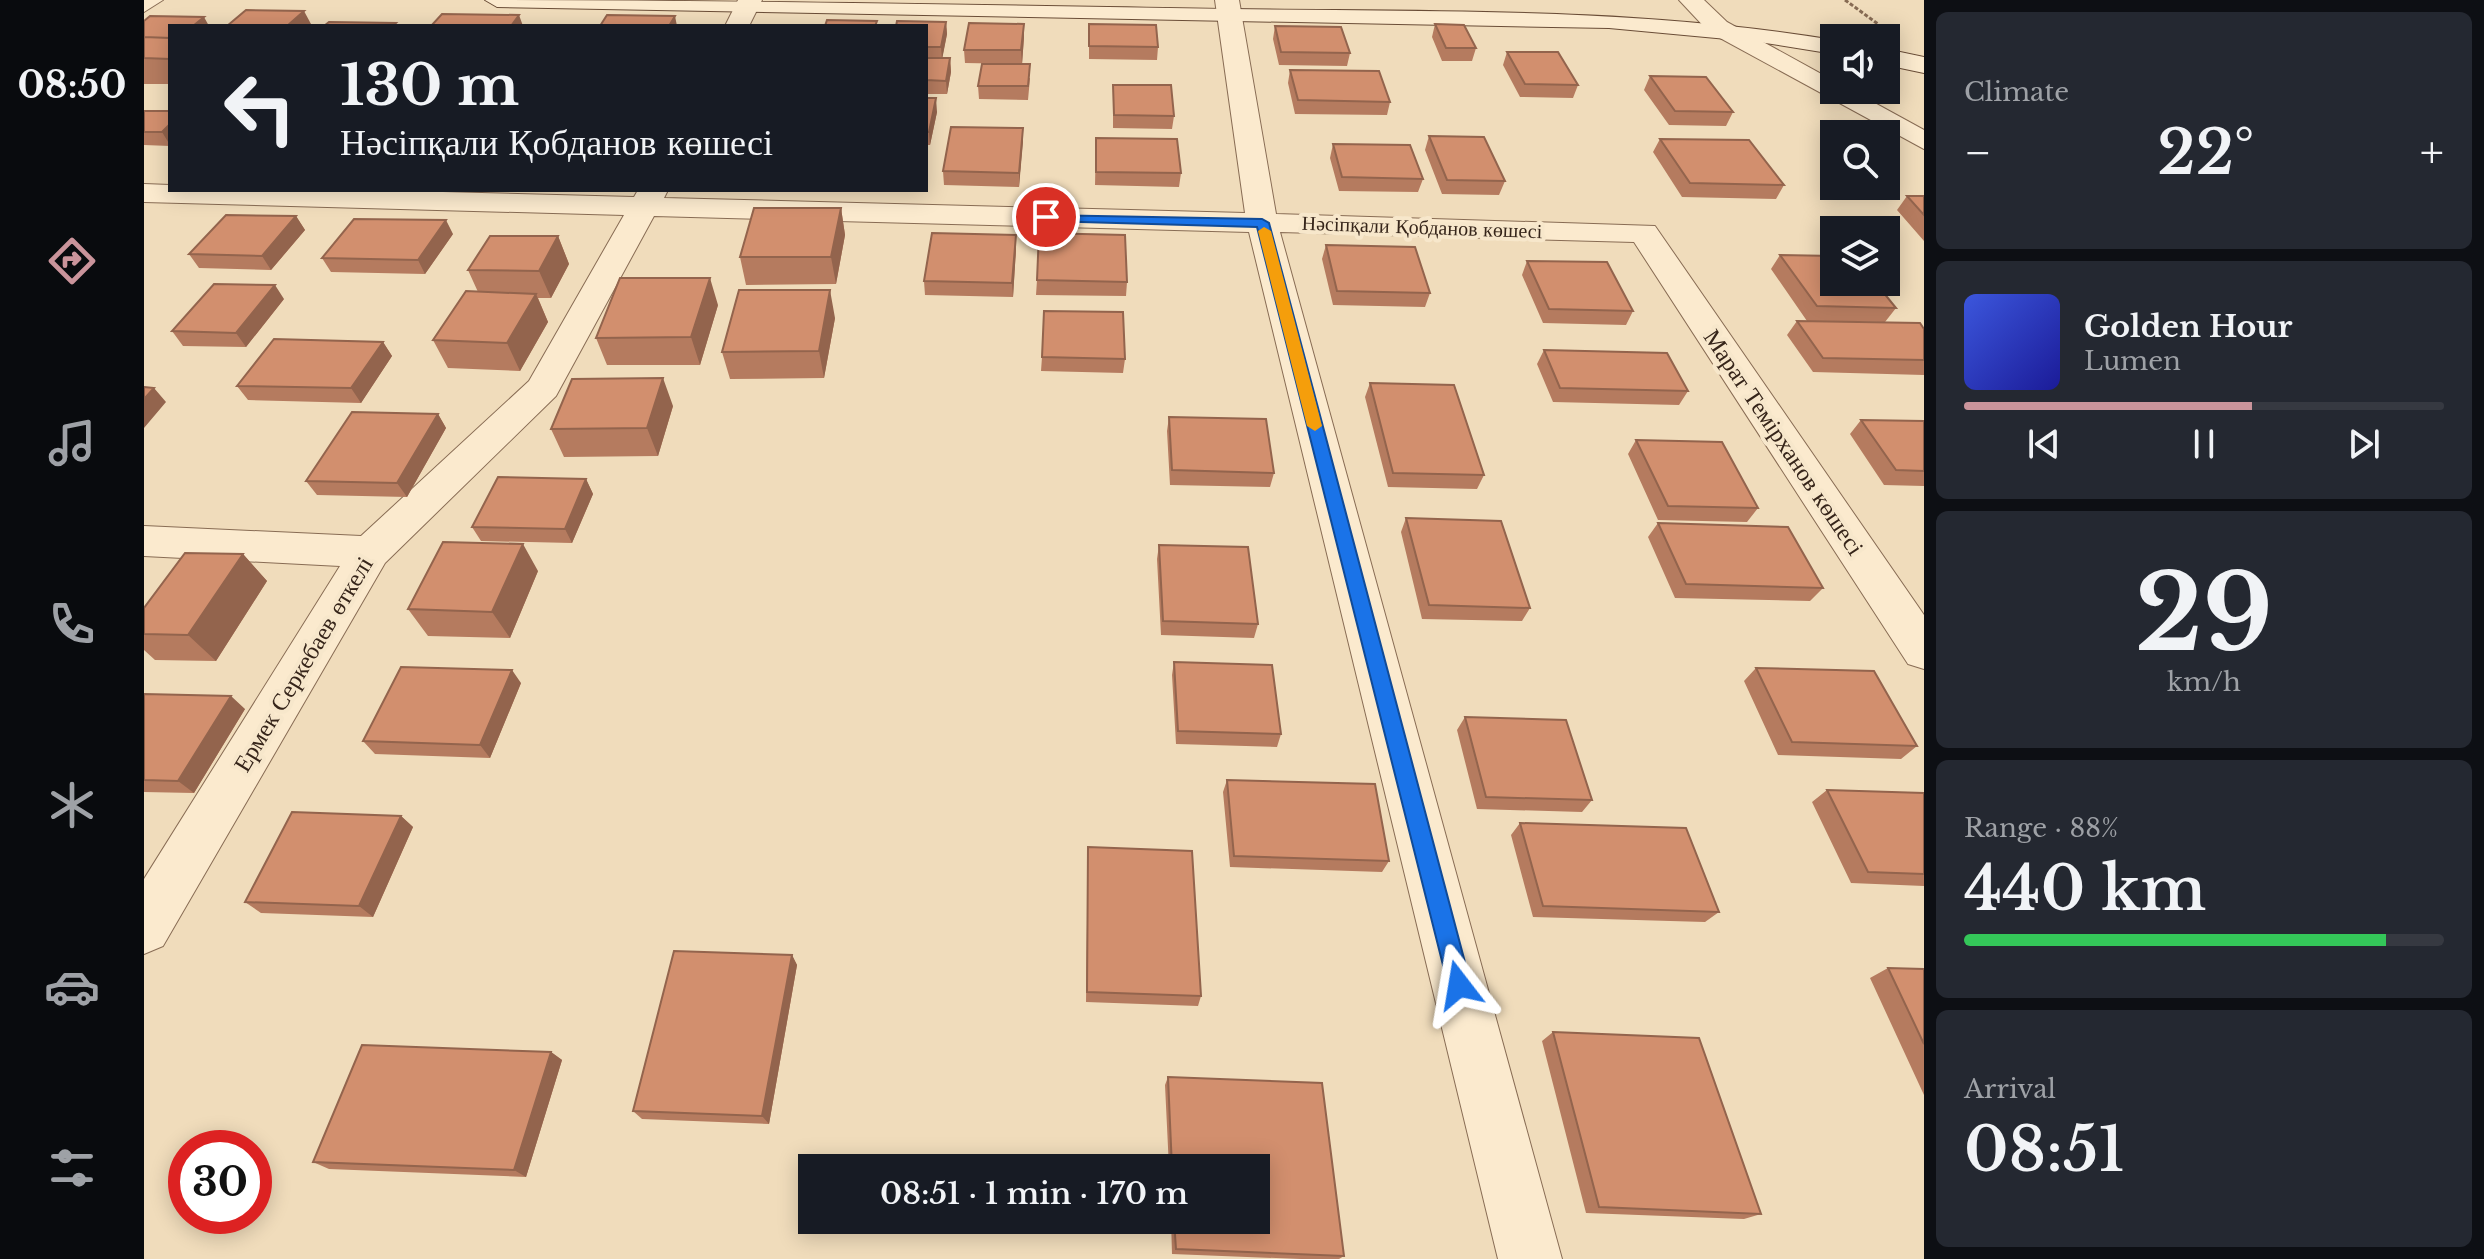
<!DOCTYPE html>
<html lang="en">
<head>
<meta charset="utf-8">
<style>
  :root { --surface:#171b24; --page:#242831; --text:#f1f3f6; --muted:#9ea1a6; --line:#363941; --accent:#ca949b }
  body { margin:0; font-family:"Libre Baskerville",serif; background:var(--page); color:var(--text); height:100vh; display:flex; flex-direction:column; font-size:30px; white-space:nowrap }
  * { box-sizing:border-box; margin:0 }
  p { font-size:26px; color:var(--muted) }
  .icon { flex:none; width:44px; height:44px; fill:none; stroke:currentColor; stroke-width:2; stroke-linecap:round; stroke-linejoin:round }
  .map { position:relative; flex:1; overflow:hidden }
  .side { display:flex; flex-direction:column; gap:12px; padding:12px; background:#0d0f14; width:560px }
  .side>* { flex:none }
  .guide { position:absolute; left:24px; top:24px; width:760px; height:168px; border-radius:0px; box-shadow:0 4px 20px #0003; background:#171b24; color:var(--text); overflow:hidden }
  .controls { position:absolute; left:1676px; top:24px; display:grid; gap:16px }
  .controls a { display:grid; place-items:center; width:80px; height:80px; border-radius:0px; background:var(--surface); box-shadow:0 4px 20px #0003; font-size:40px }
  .speed { position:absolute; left:24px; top:1130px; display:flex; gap:16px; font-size:40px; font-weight:700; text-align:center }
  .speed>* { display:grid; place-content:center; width:104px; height:104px; border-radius:50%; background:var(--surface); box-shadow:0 4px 20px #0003; line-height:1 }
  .speed .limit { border:12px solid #d22; background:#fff; color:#111 }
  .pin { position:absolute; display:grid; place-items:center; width:68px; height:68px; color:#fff; margin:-34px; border:4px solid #fff; border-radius:50%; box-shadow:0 2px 8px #0007 }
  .me { position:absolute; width:88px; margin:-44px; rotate:346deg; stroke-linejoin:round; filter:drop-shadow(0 0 6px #0008) }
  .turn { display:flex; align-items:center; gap:28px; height:168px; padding:0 40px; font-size:36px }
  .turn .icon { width:104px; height:104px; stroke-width:2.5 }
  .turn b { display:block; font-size:56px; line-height:68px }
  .big { font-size:60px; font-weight:600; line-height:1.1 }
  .side .card { flex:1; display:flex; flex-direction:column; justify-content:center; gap:12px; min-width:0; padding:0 28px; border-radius:12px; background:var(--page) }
  .side .dial { align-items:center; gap:0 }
  .dial b { font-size:104px; line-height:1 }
  .song { display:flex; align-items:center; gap:24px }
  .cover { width:96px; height:96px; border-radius:12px; background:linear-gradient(135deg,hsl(230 70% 55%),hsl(240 70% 35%)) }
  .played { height:8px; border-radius:4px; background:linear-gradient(90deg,var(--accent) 60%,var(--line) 60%) }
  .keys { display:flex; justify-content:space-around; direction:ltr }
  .heat { display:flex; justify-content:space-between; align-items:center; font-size:44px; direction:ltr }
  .charge { height:12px; border-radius:6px; background:linear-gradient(90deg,#34c759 88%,var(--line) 0) }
  .trip { position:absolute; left:654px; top:1154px; width:472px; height:80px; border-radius:0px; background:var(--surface); box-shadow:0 4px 20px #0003; font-weight:600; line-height:80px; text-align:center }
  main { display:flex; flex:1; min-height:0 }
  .tab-bar { display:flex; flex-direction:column; width:144px; justify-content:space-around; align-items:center; background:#090b0e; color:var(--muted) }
  .tab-bar .icon { width:56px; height:56px }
  .tab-bar .active { color:var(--accent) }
  .tab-bar b { font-size:36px; color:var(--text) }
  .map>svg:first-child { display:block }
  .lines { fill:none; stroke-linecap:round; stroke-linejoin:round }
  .street-casing { stroke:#886c54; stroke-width:2 }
  .secondary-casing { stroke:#6a4d37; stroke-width:2 }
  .path { stroke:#886c54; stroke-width:3; stroke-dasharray:4 2; stroke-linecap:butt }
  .street { fill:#fbeace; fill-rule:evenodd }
  .secondary { fill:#fbeace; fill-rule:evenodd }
  .wall { fill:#b57b5f }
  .shaded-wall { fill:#93644d }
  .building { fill:#d28f6e; stroke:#93644d; stroke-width:2 }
  .route { fill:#1a73e8; stroke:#114b97; stroke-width:2 }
  .slow { fill:#f59e0b }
  .labels { text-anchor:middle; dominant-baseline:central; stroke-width:8; stroke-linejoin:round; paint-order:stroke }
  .far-street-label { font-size:20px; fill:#36251a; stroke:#f7e7cb }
  .street-label { font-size:24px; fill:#36251a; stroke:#f7e7cb }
</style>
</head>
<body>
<main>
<nav class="tab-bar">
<b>08:50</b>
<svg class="icon active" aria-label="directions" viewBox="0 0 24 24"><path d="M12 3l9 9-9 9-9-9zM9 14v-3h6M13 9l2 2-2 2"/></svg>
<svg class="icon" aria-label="music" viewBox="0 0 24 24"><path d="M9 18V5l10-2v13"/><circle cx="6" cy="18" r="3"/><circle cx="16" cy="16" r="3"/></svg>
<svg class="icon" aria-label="phone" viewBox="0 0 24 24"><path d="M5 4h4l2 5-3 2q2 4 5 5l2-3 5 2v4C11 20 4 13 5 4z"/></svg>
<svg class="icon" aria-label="climate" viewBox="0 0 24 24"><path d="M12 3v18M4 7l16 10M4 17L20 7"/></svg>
<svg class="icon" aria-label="car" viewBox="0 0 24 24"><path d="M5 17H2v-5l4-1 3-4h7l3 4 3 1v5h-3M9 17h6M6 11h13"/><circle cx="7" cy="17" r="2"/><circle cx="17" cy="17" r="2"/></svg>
<svg class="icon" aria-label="filters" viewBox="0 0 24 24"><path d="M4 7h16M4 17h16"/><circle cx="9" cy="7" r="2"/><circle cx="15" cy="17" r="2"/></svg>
</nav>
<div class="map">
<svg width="1780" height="1259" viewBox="0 0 1780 1259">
  <rect width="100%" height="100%" fill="#f0dcbb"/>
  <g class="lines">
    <!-- street casing -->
    <g class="street-casing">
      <path id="street" d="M0 0H19L0 12Z
        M594 0H618L605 26H581Z
        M1071 0H1095L1132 214 1511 226 1780 615V669L1764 664 1490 242 1136 232 1418 1259H1354L1105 232 510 216 412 396 241 563 19 946 0 954V879L196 566 0 556V526L217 536 385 381 480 215 0 202V184L26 185V190H222L490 197 494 190H524L520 198 1101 213Z
        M1535 0H1560L1583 22 1690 81V90H1707L1780 130V149L1565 32Z"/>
    </g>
    <!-- secondary casing -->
    <g class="secondary-casing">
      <path id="secondary" d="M341 0C590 0 839 5 1088 9 1290 12 1490 7 1690 40V54L1615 42 1465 28 353 7Z
        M1742 49 1780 57V73L1742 65Z"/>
    </g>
    <!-- path -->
    <path class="path" d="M1701 0 1734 24"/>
    <!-- street -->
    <use href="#street" class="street"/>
    <!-- secondary -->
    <use href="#secondary" class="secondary"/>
  </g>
  <!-- wall -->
  <path class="wall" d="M0 21 26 26V84H0Z
    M802 22 803 34 798 58H806L807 72 803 94H782V26Z
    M945 24 1014 47 1013 60 945 59Z
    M1291 24 1332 48 1328 61H1298L1288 37Z
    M1131 26 1206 53 1203 66 1135 65 1129 39Z
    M880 37 878 64 821 63 820 50Z
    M1363 52 1434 85 1429 98 1376 97 1359 65Z
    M1146 70 1246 102 1243 115 1151 114 1144 83Z
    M1506 76 1589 112 1582 126 1525 125 1500 90Z
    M886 78 884 100 835 99 834 86Z
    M969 85 1030 116 1028 129 969 128Z
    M782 98 793 112 786 145H782Z
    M0 111H26V146L0 145Z
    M879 128 875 187 800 185 799 171Z
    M1285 136 1361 181 1355 195 1298 194 1281 150Z
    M952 138 1037 173 1035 187 951 185Z
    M1516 139 1640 185 1632 199 1538 197 1509 152Z
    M1189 144 1279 179 1274 192 1195 191 1186 158Z
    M1763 196H1780V241L1753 210Z
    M697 208 701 235 692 284 602 285 596 257Z
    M152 216 161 230 127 270 55 268 45 254Z
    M309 234 281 274 187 272 178 258Z
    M872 235V249L869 297 781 295 780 281Z
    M414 236 425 264 407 298H394L404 322 376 371 304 368 289 340 334 292 324 270Z
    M1182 245 1286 293 1281 307 1189 305 1178 259Z
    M1636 255 1752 308 1741 322 1663 321 1627 269Z
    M1383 261 1489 311 1482 325 1399 323 1378 275Z
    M893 280 983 282 982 296 892 295Z
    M140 299 102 347 39 346 28 331Z
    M574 305 556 365H463L452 338Z
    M691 318 680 378 586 379 578 352Z
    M1653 321 1780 329V375L1669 372 1643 335Z
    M239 342 248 356 217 403 104 400 93 386Z
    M1400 350 1544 391 1535 405 1409 402 1393 364Z
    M898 357 981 359 979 373 897 371Z
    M1226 383 1340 475 1333 489 1244 487 1221 397Z
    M529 406 514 456 420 457 407 429Z
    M294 414 302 428 263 497 173 495 162 481Z
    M1025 417 1130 473 1126 487 1026 485 1023 431Z
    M1717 420 1780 421V486L1740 485 1706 434Z
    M1492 440 1614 508 1603 522 1514 520 1484 454Z
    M442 479 449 494 428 543 337 541 328 527Z
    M1262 518 1386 608 1378 621 1278 619 1257 532Z
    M1514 523 1679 588 1666 601 1531 598 1504 537Z
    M1015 545 1114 624 1110 638 1017 635 1013 559Z
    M99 554 123 581 72 661 11 660 0 650V608Z
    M394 571 366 638 284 636 264 609Z
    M1030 662 1137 734 1133 747 1032 744 1028 675Z
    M1612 668 1773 746 1757 759 1634 755 1600 681Z
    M377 683 346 758 231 754 219 741Z
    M0 694 101 709 50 793 0 792Z
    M1321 717 1448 800 1438 812 1333 809 1313 730Z
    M1083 780 1245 861 1238 872 1086 867 1079 792Z
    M1683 790 1780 793V886L1707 883 1668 802Z
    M257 816 269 827 229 917 117 913 101 902Z
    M1376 823 1575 912 1561 922 1389 917 1367 835Z
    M944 847 1057 996 1054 1006 942 1002Z
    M648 955 653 965 625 1124 498 1119 489 1111Z
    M1744 968 1780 969V1095L1726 978Z
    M1409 1032 1617 1214 1600 1219 1442 1213 1398 1041Z
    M407 1052 418 1060 382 1177 185 1169 169 1162Z
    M1024 1077 1200 1256 1195 1259H1157L1028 1254 1027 1220H1112V1168H1025L1021 1085Z"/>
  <!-- shaded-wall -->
  <path class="shaded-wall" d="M160 11 167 24 164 26H143Z
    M375 15 379 26H367Z
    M531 16 533 26H525Z
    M60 17 65 26H49Z
    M802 22 803 34 798 60 797 47Z
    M880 24V37L878 64 877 50Z
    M806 58 807 72 803 94 802 81Z
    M792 98 793 112 786 145 785 132Z
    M26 124V145L18 132Z
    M879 128V142L875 187V173Z
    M697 208 701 235 692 284 687 257Z
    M152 216 161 230 127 270 118 256Z
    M302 220 309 234 281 274 274 260Z
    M872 235V249L869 297 868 283Z
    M414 236 425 264 407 298 395 271Z
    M566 278 574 305 556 365 547 337Z
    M131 285 140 299 102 347 92 333Z
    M686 290 691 318 680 378 675 351Z
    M392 294 404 322 376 371 363 343Z
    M239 342 248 356 217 403 207 388Z
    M519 378 529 406 514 456 503 428Z
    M10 388 22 402 0 428V399Z
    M294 414 302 428 263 497 253 483Z
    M442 479 449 494 428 543 421 529Z
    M379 544 394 571 366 638 348 612Z
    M99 554 123 581 72 661 44 635Z
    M368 670 377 683 346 758 336 745Z
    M87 696 101 709 50 793 34 781Z
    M257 816 269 827 229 917 215 906Z
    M648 955 653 965 625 1124 618 1116Z
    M407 1052 418 1060 382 1177 370 1170Z"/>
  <!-- building -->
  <path class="building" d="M102 10 160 11 143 26H83Z
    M298 14 375 15 367 26H287Z
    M463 15 531 16 525 26H456Z
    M6 16 60 17 49 26H26V38L0 37V21Z
    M683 20 733 21 731 26H681Z
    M753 21 802 22 797 47H782V26H752Z
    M185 22 252 23 249 26H180Z
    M825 23 880 24 877 50H820Z
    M945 24 1012 25 1014 47 945 46Z
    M1291 24 1320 25 1332 48H1302Z
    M1131 26 1197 27 1206 53 1137 52Z
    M0 37 26 38V59L0 58Z
    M1363 52H1414L1434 85 1381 84Z
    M782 58H806L802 81 782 80Z
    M838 64H886L884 86H834Z
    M1146 70 1235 71 1246 102 1154 100Z
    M1506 76 1562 77 1589 112 1531 111Z
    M969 85H1027L1030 116 970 115Z
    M782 98H792L785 132H782Z
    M0 111H26V124L18 132H0Z
    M807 127 879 128 875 173 799 171Z
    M1285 136 1340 137 1361 181 1303 180Z
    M952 138 1033 139 1037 173 952 172Z
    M1516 139 1605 140 1640 185 1546 183Z
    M1189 144 1266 145 1279 179 1198 177Z
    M1763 196H1780V215Z
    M610 208H697L687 257H596Z
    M82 215 152 216 118 256 45 254Z
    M210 219 302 220 274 260 178 258Z
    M788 233 872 235 868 283 780 281Z
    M895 233 981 235 983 282 893 280Z
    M346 236H414L395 271 324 270Z
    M1182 245 1271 247 1286 293 1193 291Z
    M1636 255 1690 256V282H1731L1752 308 1673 306Z
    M1383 261 1463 262 1489 311 1405 309Z
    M476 278H566L547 337 452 338Z
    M70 284 131 285 92 333 28 331Z
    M595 290H686L675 351 578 352Z
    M322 291 392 294 363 343 289 340Z
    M900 311 979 312 981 359 898 357Z
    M1653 321 1776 323 1780 329V360L1679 358Z
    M130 339 239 342 207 388 93 386Z
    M1400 350 1523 353 1544 391 1416 388Z
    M519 378 503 428 407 429 428 379Z
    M1226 383 1310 385 1340 475 1249 473Z
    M0 387 10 388 0 399Z
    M208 412 294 414 253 483 162 481Z
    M1025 417 1122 419 1130 473 1028 470Z
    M1717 420 1780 421V471L1752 470Z
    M1492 440 1578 442 1614 508 1524 506Z
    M354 477 442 479 421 529 328 527Z
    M1262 518 1357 521 1386 608 1285 605Z
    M1514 523 1644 527 1679 588 1542 584Z
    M299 542 379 544 348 612 264 609Z
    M1015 545 1104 547 1114 624 1019 621Z
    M41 553 99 554 44 635 0 634V608Z
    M1030 662 1128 665 1137 734 1034 731Z
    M257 667 368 670 336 745 219 741Z
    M1612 668 1730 671 1773 746 1648 742Z
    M0 694 87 696 34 781 0 780Z
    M1321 717 1422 720 1448 800 1342 797Z
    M1083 780 1231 784 1245 861 1090 856Z
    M1683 790 1780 793V874L1724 872Z
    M148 812 257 816 215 906 101 902Z
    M1376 823 1542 828 1575 912 1399 906Z
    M944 847 1048 851 1057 996 943 992Z
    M530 951 648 955 618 1116 489 1111Z
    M1744 968 1780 969V1044Z
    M1409 1032 1555 1038 1617 1214 1455 1207Z
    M218 1045 407 1052 370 1170 169 1162Z
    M1024 1077 1178 1083 1200 1256 1032 1249 1030 1220H1112V1168H1028Z"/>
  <!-- route -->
  <path class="route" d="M898 215 1118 219 1125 223 1327 985 1324 993 1315 996 1307 993 1304 985 1113 227 902 221 896 217Z"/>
  <!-- slow -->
  <path class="slow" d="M1120 227 1127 231 1178 426 1171 431 1163 426 1114 231Z"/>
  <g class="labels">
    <!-- far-street labels -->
    <g class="far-street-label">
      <text transform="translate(1278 227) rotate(2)">Нәсіпқали Қобданов көшесі</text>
    </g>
    <!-- street labels -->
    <g class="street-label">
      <text transform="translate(1640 442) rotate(56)">Марат Темірханов көшесі</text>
      <text transform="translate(159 664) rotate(-59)">Ермек Серкебаев өткелі</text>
    </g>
  </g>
</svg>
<div class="controls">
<a><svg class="icon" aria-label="sound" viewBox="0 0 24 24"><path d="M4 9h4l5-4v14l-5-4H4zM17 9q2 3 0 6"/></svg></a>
<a><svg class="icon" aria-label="search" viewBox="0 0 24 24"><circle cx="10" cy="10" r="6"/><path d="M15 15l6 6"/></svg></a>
<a><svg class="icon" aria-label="layers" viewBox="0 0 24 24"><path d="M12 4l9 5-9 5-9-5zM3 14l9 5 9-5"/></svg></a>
</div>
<div class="speed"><div class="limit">30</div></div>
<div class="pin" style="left:902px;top:217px;background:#d93025"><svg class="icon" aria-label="arrive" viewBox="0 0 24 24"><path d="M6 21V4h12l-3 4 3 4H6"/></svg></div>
<svg class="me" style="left:1315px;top:985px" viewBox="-20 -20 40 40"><path d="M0-17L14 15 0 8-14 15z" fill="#1a73e8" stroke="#fff" stroke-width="4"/></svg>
<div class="trip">08:51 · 1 min · 170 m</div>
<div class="guide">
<div class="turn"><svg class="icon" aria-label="left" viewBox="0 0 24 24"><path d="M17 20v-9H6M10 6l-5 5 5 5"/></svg><div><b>130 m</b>Нәсіпқали Қобданов көшесі</div></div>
</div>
</div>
<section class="side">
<div class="card"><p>Climate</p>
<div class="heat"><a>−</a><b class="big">22°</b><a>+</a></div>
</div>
<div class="card">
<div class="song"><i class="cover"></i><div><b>Golden Hour</b><p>Lumen</p></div></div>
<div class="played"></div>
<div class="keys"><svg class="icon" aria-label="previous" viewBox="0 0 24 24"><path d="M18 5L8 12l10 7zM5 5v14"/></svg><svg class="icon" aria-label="pause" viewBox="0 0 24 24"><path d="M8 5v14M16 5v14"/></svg><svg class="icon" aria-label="next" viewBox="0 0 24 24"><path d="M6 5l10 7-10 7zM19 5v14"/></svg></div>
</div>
<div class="card dial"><b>29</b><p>km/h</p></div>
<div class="card"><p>Range · 88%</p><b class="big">440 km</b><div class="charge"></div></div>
<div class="card"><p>Arrival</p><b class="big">08:51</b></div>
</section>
</main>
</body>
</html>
